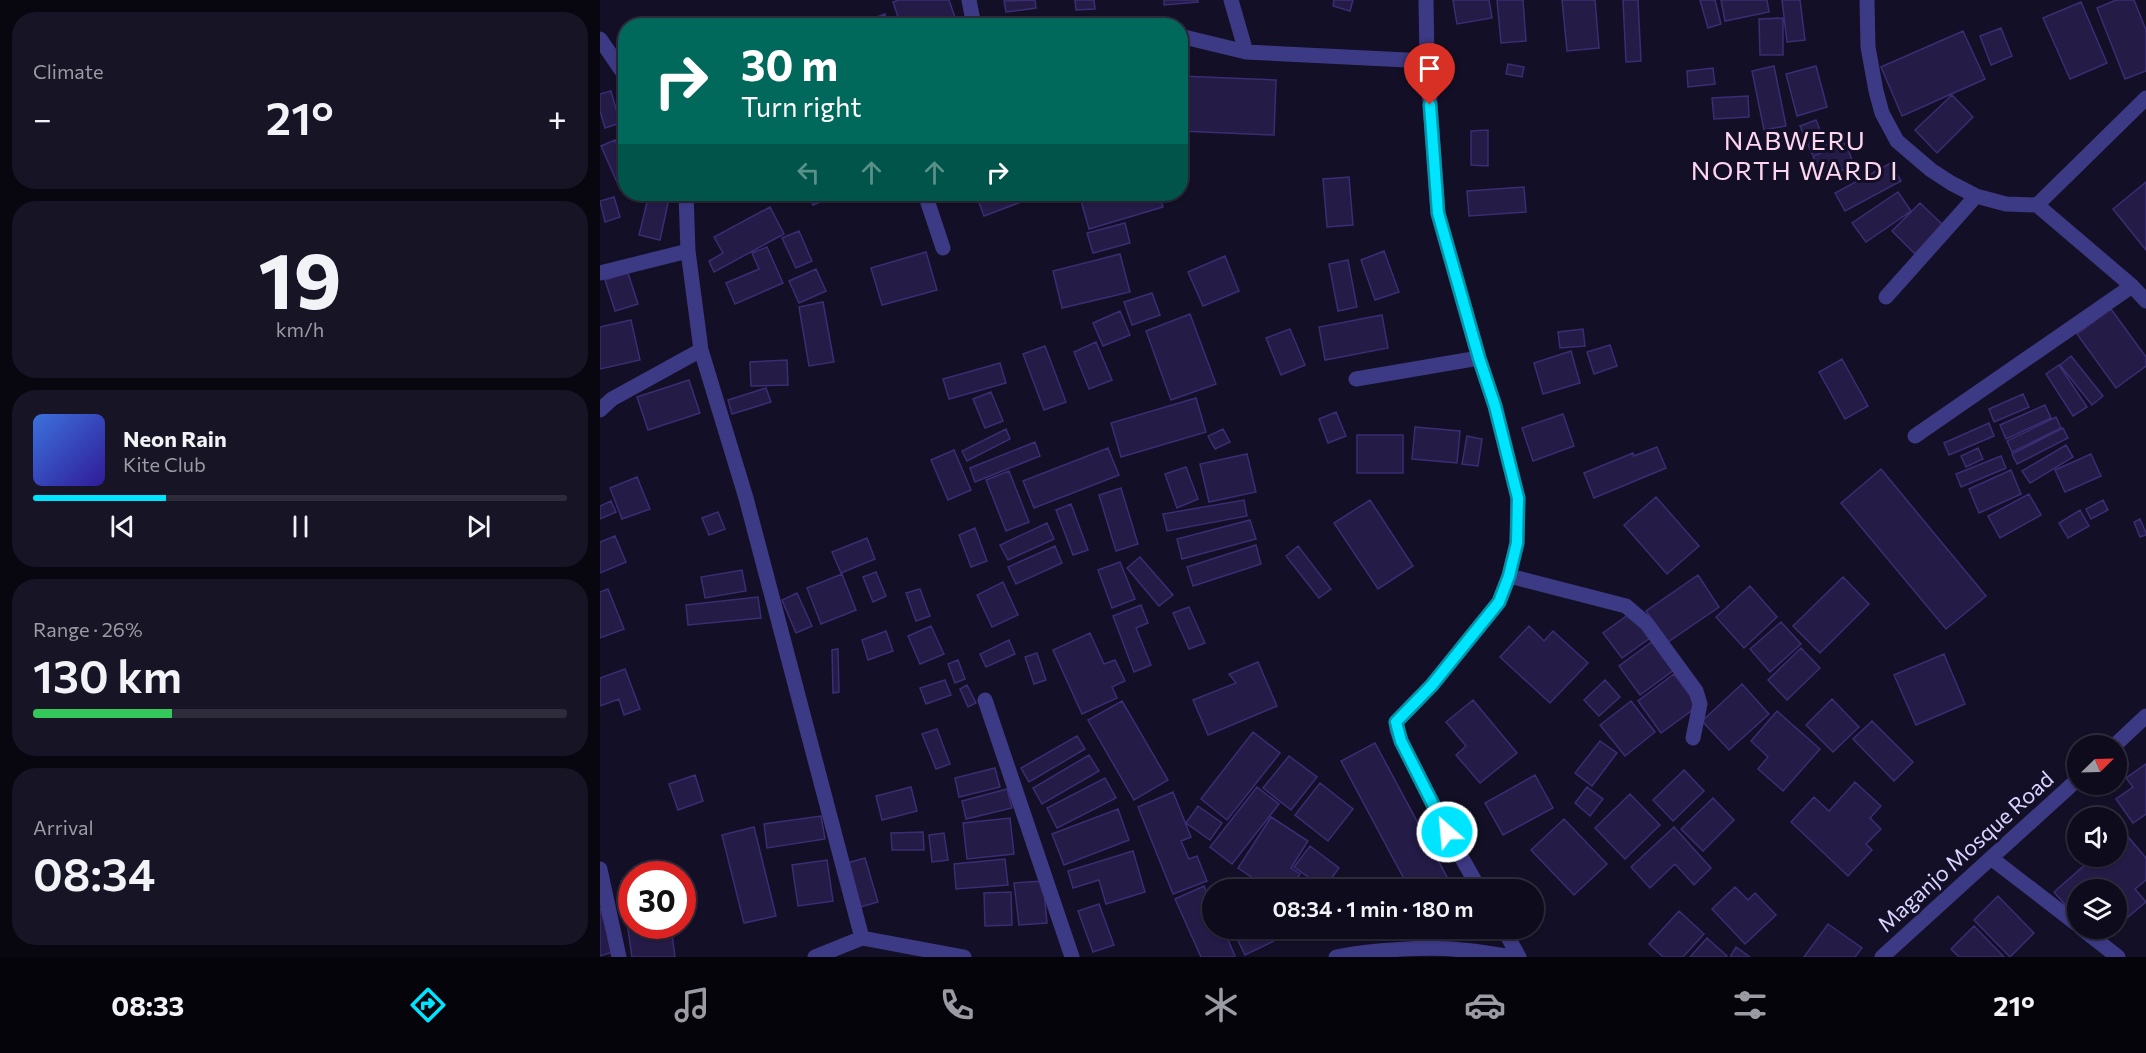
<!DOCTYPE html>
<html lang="en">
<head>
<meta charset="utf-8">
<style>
  :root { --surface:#0e0b1c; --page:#171425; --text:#f1f3f6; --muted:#9b9ba3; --line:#2e2b3b; --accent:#00e5ff }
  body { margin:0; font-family:Commissioner,sans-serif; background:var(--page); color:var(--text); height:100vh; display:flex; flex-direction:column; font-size:22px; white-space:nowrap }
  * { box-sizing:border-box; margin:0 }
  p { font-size:20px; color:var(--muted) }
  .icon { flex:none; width:33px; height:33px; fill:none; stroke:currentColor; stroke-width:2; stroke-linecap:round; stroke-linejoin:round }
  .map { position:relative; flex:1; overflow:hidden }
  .panel { display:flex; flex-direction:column; gap:12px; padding:12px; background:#08060f; width:600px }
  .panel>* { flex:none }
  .guide { position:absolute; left:18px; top:18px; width:570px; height:183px; border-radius:24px; box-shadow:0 2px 4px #0004,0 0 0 2px var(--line); background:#00695c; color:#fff; overflow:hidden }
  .needle { width:39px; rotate:67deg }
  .tools { position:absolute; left:1467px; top:735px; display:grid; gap:12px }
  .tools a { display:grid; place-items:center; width:60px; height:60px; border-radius:50%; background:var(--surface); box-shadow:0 2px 4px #0004,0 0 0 2px var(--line); font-size:30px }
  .speed { position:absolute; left:18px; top:861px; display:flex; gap:12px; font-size:30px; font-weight:700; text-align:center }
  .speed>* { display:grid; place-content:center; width:78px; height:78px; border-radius:50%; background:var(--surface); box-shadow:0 2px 4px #0004,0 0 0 2px var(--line); line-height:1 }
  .speed .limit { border:9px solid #d22; background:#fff; color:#111 }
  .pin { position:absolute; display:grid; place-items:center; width:51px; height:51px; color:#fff; margin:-62px -26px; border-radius:50% 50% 50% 0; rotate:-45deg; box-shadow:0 0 6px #0007 }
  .pin .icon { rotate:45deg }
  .me { position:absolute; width:66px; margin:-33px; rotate:333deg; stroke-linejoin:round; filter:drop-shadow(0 0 4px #0008) }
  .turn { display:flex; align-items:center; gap:21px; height:126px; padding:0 24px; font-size:27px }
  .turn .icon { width:78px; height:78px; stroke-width:2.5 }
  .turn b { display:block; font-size:42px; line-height:51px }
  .lanes { display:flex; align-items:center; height:57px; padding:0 24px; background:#0003; justify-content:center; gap:30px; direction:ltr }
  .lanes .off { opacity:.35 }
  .big { font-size:45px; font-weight:600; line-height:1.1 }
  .panel .card { flex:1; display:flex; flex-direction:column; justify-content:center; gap:9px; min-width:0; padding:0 21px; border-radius:24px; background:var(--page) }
  .panel .dial { align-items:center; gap:0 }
  .dial b { font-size:78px; line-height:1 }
  .song { display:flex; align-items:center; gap:18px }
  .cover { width:72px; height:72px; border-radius:9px; background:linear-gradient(135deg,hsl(220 70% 55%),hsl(250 70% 35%)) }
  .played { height:6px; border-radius:3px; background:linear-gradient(90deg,var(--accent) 25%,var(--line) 25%) }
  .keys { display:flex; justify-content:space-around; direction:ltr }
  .heat { display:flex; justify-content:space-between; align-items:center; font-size:33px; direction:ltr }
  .charge { height:9px; border-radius:4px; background:linear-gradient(90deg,#34c759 26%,var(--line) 0) }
  .trip { position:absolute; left:602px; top:879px; width:342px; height:60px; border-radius:30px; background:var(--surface); box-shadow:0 2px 4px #0004,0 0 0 2px var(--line); font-weight:600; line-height:60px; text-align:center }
  .tab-bar { display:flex; height:96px; justify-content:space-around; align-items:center; background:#06040b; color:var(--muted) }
  .tab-bar .icon { width:42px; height:42px }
  .tab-bar .current { color:var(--accent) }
  .tab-bar b { font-size:27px; color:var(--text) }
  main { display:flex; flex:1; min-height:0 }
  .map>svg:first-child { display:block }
  .building { fill:#241b47; stroke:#3b2d73; stroke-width:1.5 }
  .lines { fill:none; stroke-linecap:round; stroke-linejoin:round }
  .minor { stroke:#3d3a85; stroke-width:15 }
  .route-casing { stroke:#0095a6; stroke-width:15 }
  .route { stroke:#00e5ff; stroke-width:10 }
  .labels { text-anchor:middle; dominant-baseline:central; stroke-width:6; stroke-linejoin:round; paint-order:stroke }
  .street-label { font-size:22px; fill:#d9d4ff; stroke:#130f26 }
  .quarter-label { font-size:26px; letter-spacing:1.5px; fill:#ffd6f0; stroke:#130f26 }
</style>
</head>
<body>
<main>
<section class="panel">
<div class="card"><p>Climate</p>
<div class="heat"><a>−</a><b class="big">21°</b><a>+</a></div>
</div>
<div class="card dial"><b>19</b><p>km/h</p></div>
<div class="card">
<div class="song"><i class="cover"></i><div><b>Neon Rain</b><p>Kite Club</p></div></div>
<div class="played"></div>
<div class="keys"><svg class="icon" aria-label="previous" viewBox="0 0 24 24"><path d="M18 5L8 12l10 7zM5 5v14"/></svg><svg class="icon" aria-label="pause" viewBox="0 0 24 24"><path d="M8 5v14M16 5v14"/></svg><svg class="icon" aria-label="next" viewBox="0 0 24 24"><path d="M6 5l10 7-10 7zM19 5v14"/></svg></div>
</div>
<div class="card"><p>Range · 26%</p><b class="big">130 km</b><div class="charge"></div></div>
<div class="card"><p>Arrival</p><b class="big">08:34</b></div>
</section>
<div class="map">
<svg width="1546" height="957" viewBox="0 0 1546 957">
  <rect width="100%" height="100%" fill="#130f26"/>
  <!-- building -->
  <path class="building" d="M299 0H349L358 26H301L293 2Z
    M435 0 436 8 406 12 404 1Z
    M475 0H494L495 9 476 10Z
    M564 0H598V2L564 5Z
    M734 0H753L750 11 733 6Z
    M853 0H889L892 18 857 24Z
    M897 0H923L926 41 901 43Z
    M962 0H995L999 48 967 51Z
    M1023 0H1038L1041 61 1026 62Z
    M1100 0H1115L1121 24 1108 28Z
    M1121 0H1167L1169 12 1125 21Z
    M1182 0H1200L1205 40 1187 42Z
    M1516 0H1534L1546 30V71L1525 79 1497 8Z
    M1481 2 1507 63 1470 79 1443 18Z
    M285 14 288 26H251Z
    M1183 18V55H1160L1159 19Z
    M1401 28 1412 56 1391 65 1380 36Z
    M1363 31 1385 79 1302 116 1281 67Z
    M908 64 924 67 922 77 906 74Z
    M1174 66 1186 126 1164 130 1152 71Z
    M1216 66 1227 107 1197 116 1186 74Z
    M1113 68 1115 84 1088 87 1087 71Z
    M580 76 676 80 674 135 580 131Z
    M11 91 20 123 5 128 0 111V94Z
    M1352 95 1373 117 1337 153 1315 130Z
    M1148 96 1149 117 1114 119 1112 98Z
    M1216 120 1227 147 1212 154 1200 126Z
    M888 130V166L871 165V131Z
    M15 140 26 165V186L20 189 1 146Z
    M1246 143 1254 166 1221 178 1213 156Z
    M1291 163 1301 181 1245 211 1235 193Z
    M749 177 753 225 727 227 723 179Z
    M1546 182V250L1513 209Z
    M924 187 926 212 869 216 867 191Z
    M1298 192 1311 211 1266 242 1252 223Z
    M49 194H70L60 240 39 235Z
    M208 194H222L225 200 213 205Z
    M387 194H427L429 199 384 216 377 197Z
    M493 194H559L563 207 489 229 480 197Z
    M14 197 20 217 5 222 0 201Z
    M1320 203 1343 225 1315 254 1292 231Z
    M170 207 184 234 114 272 109 261 123 253 114 237Z
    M525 223 530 243 493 253 487 233Z
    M199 231 212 261 196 268 182 238Z
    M167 247 183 283 135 304 126 283 159 269 152 253Z
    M784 251 799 292 775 300 761 260Z
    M326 252 337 290 282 305 271 268Z
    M520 254 530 292 462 308 453 271Z
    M625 256 639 291 603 306 588 272Z
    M748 260 757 307 738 311 729 264Z
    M216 269 226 291 199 303 189 281Z
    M28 273 38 304 15 311 5 280Z
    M552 293 560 315 532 325 524 302Z
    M223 302 234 362 209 366 199 307Z
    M1511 309 1546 357V366L1516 388 1477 334Z
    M520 311 530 335 503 346 493 323Z
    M590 314 616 384 571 400 546 331Z
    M782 315 788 348 725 360 719 327Z
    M31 320 40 360 0 369V327Z
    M690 329 705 365 681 375 666 338Z
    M983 329 985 346 960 348 958 332Z
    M496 342 512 380 489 389 474 352Z
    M1010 345 1017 366 994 374 987 352Z
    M445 346 466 402 444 410 423 354Z
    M971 351 980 383 943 394 934 363Z
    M1471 356 1503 396 1492 405 1460 365Z
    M1242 359 1268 406 1245 419 1219 372Z
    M187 360 188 385 151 386 150 362Z
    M400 363 406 383 349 399 343 379Z
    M1459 365 1487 407 1473 416 1446 374Z
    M89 380 100 413 48 430 37 397Z
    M166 388 171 402 132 414 128 400Z
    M391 392 403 421 385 428 373 399Z
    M1423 394 1429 407 1394 422 1389 409Z
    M596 398 606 432 521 457 511 423Z
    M1445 405 1451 418 1406 439 1400 425Z
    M736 412 746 436 728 443 719 419Z
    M963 414 974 446 933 461 922 428Z
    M1456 417 1461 428 1412 452 1407 441Z
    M1389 423 1394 436 1349 455 1344 443Z
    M815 427 860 431 857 463 812 459Z
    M1463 428 1468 438 1417 464 1412 454Z
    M406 429 410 439 367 461 362 451Z
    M623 429 630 442 615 449 608 436Z
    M757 435H803V473H757Z
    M867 436 882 439 878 466 862 464Z
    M435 442 440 456 375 482 370 468Z
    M1466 445 1473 457 1430 483 1422 471Z
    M1057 447 1066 468 994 498 984 473 1033 453 1034 456Z
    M508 448 519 475 434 508 423 481Z
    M1378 448 1383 459 1366 467 1361 456Z
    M354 450 371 490 348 500 331 460Z
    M647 454 656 492 609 502 600 464Z
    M1491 454 1501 476 1465 492 1455 470Z
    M1401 456 1406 468 1361 487 1356 474Z
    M586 467 598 499 577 508 565 474Z
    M1281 469 1386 596 1346 629 1241 503Z
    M1411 470 1421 494 1379 513 1369 489Z
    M409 471 429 522 406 531 386 480Z
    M37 477 50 509 22 519 10 488Z
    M521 488 538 544 516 551 499 495Z
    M1429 494 1441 515 1400 538 1388 516Z
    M1056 497 1099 546 1067 574 1024 525Z
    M644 500 647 516 567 531 563 514Z
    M770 500 813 566 778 589 734 523Z
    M1503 500 1508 510 1491 519 1486 509Z
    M11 501 16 512 0 519V506Z
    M471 504 488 550 473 555 456 510Z
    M1480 510 1489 526 1468 538 1459 523Z
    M118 512 125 529 109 535 102 518Z
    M1540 519 1546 533V535L1540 537 1534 522Z
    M650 520 656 539 582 559 577 539Z
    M447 523 454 539 408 560 400 545Z
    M375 528 387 561 371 567 359 535Z
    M15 536 26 562 0 573V542Z
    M267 538 275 559 241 573 232 552Z
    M656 545 661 564 593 586 587 567Z
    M455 546 462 563 416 584 408 567Z
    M698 546 731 589 719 598 686 556Z
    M540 557 573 595 559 606 527 568Z
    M520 562 535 599 512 608 498 570Z
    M142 570 146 591 105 598 101 577Z
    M276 572 286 596 273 602 263 577Z
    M242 574 256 610 221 624 207 588Z
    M1098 575 1119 607 1068 642 1046 611Z
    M1243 577 1269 604 1220 653 1193 626Z
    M403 582 418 615 392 627 377 595Z
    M1150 586 1177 617 1144 648 1116 617Z
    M8 589 24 629 0 638V592Z
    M320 589 330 616 316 621 306 593Z
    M197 593 212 626 196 633 182 600Z
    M158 597 161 618 88 625 86 605Z
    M541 605 548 623 536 628 551 665 534 672 513 616Z
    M589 607 605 643 589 649 573 613Z
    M1032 612 1050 638 1022 658 1003 633Z
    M1181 622 1201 644 1170 672 1150 649Z
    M331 626 344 654 320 664 308 636Z
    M929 626 944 641 953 631 988 663 950 703 900 657Z
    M286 631 293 651 268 660 262 640Z
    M490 633 504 664 515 660 525 681 512 687 517 698 482 714 453 650Z
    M409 640 415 654 386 667 380 654Z
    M1053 641 1074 670 1040 695 1019 666Z
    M1201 648 1220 668 1187 700 1168 680Z
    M238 649 239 692 233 693 232 650Z
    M437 653 446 680 434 684 425 657Z
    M1344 654 1365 704 1316 725 1294 675Z
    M358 660 365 679 355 683 348 664Z
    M658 662 677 706 608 735 593 700 636 683 629 674Z
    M25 669 40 709 24 715 19 699 0 706V678Z
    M1074 674 1098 706 1061 733 1038 701Z
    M345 680 351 695 326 704 320 688Z
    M1005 680 1020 697 999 716 984 700Z
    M1142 684 1169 714 1129 750 1102 721Z
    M367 685 376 703 368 707 360 689Z
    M1232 699 1259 727 1233 752 1206 725Z
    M873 700 917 753 880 783 856 755 866 746 846 722Z
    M522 701 568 780 534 800 488 720Z
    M1031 701 1055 732 1025 756 1000 725Z
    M1177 711 1220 749 1183 791 1158 769 1168 757 1151 741Z
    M1272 721 1313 762 1294 781 1253 739Z
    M337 729 350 764 336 769 322 734Z
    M653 732 680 753 627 820 601 799Z
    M477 736 485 749 429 782 421 768Z
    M1000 741 1017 753 992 786 975 773Z
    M775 743 854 890H810L741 761Z
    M489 755 499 771 442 804 433 788Z
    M689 756 717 777 691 810 663 788Z
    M1546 764V814L1533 823 1516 799 1533 787 1526 778Z
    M395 768 400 787 359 797 355 778Z
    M1084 770 1104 791 1073 821 1053 800Z
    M95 775 103 801 78 810 69 784Z
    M935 775 953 808 903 835 885 803Z
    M505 778 516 798 457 828 447 808Z
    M1255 782 1281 806 1270 818 1281 829 1266 844 1272 850 1248 876 1191 822 1214 797 1229 811Z
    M720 783 753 809 728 841 695 815Z
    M311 787 317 811 282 820 276 796Z
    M657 787 679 804 632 864 610 847Z
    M987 787 1003 799 990 816 975 803Z
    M407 789 412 808 366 819 362 801Z
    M573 792 591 837 581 841 589 859 597 856 607 881 573 894 538 807Z
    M1030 794 1060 825 1025 859 995 828Z
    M1113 798 1134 820 1103 851 1081 829Z
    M598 806 622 823 610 840 586 823Z
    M518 809 529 840 464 865 452 834Z
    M221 816 225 839 167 848 164 824Z
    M671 817 708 841 691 868 700 874 690 890H671L638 868Z
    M410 818 414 854 367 859 363 823Z
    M964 819 1007 864 974 895 931 850Z
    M154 827 176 916 144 923 122 835Z
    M1074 827 1111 868 1094 885 1075 864 1050 888 1031 867Z
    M323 832 324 850H292L291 833Z
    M1524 832 1546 858V880L1535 889 1546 902 1516 927V890H1478V919L1454 892 1495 856H1516V838Z
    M344 833 348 860 332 862 329 835Z
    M710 846 739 868 723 890H698L708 877 694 867Z
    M533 851 545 892 506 904 499 880 473 888 468 871Z
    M265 858 278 902 260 907 247 863Z
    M405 859 408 885 356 889 354 864Z
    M227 860 233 901 198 906 192 865Z
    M32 880V926H71L75 957H32L21 881Z
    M443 881 447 923 419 925 414 883Z
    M604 886 612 904V928H623L635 956 632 957H601L575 899Z
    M1135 887 1148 900 1155 893 1176 915 1145 944 1112 909Z
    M411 892 412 925 385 926 384 893Z
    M1398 896 1434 933 1410 957 1374 920Z
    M499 904 514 945 493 952 478 911Z
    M0 907 13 952 0 956Z
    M1079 911 1104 934 1083 957H1063L1049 944Z
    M1228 924 1262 948 1255 957H1204Z
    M1374 926 1404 957H1359L1351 949Z
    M632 928H668L674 941 645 955Z
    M1107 938 1127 956 1126 957H1090Z
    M1136 947 1150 957H1130Z"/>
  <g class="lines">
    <!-- minor -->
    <path class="minor" d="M369 0 374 26
      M631 0 646 52
      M826 0 827 61 838 214 879 358
      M1267 0 1268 47 1276 91 1282 113 1297 141 1331 170 1351 183 1376 196 1406 204 1437 205 1532 286 1546 301
      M580 36 646 52 827 61
      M0 39 26 77
      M325 194 343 248
      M1437 205 1546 98
      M0 273 88 251
      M1286 297 1376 196
      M101 350 146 498 262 938
      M756 379 879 358 895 406 918 498 917 543 909 576 899 602 832 685 796 722 797 730 801 741 847 832 880 890
      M0 410 12 399 101 350 88 251 86 194
      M1315 436 1532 286
      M909 576 1026 606 1047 624 1096 691 1100 704 1093 738
      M385 700 472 957
      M1514 746 1546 716
      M1391 858 1478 925
      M0 869 19 957
      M903 928 919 957
      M1481 928 1518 957
      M215 957 262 938 364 957
      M736 957C769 950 829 946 862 950 879 951 896 955 913 957
      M1282 957 1478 779"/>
  </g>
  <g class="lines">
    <!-- route casing -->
    <g class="route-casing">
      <path id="route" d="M830 105 838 213 879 358 895 406 918 498 917 543 909 576 899 602 832 685 796 722 801 741 847 832"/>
    </g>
    <!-- route -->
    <use href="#route" class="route"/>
  </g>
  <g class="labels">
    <!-- street labels -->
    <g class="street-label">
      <text transform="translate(1365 851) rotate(-42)">Maganjo Mosque Road</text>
    </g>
    <!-- quarter labels -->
    <g class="quarter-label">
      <text x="1195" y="139">NABWERU<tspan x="1195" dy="30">NORTH WARD I</tspan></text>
    </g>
  </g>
</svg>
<div class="tools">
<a><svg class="needle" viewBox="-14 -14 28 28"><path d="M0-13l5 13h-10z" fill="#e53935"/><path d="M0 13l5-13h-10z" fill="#9b9ba3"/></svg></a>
<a><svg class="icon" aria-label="sound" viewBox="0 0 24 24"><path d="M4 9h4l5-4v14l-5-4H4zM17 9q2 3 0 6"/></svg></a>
<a><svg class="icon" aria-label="layers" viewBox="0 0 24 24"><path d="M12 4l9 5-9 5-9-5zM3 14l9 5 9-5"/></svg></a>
</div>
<div class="speed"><div class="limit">30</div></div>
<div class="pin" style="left:830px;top:105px;background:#d93025"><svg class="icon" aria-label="arrive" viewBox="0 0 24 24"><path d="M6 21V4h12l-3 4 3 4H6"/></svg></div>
<svg class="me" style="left:847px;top:832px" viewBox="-20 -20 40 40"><circle r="17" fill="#00e5ff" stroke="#fff" stroke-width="3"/><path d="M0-11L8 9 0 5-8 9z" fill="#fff"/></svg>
<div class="trip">08:34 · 1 min · 180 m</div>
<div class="guide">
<div class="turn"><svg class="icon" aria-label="right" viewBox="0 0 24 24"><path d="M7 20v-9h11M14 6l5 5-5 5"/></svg><div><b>30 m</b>Turn right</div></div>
<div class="lanes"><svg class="icon off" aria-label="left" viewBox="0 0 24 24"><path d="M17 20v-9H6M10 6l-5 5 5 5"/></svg><svg class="icon off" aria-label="ahead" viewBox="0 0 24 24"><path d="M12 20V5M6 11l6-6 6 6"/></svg><svg class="icon off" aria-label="ahead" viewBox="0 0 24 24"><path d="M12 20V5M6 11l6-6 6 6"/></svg><svg class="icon" aria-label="right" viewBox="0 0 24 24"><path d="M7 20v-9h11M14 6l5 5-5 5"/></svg></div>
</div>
</div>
</main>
<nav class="tab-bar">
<b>08:33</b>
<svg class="icon current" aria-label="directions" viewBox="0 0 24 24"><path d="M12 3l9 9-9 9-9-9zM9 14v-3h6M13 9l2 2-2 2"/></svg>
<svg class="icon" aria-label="music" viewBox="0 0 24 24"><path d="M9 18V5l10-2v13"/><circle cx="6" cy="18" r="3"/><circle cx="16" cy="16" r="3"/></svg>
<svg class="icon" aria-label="phone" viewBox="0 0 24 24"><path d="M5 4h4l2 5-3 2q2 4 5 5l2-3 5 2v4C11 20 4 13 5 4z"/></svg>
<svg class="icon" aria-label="climate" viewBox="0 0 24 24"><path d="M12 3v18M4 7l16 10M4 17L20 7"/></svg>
<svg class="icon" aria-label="car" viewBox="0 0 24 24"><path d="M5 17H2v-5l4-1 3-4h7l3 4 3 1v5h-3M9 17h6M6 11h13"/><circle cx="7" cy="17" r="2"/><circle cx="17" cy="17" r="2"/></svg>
<svg class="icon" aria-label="filters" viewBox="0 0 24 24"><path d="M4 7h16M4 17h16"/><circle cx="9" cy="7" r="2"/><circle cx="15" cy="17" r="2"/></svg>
<b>21°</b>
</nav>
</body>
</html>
